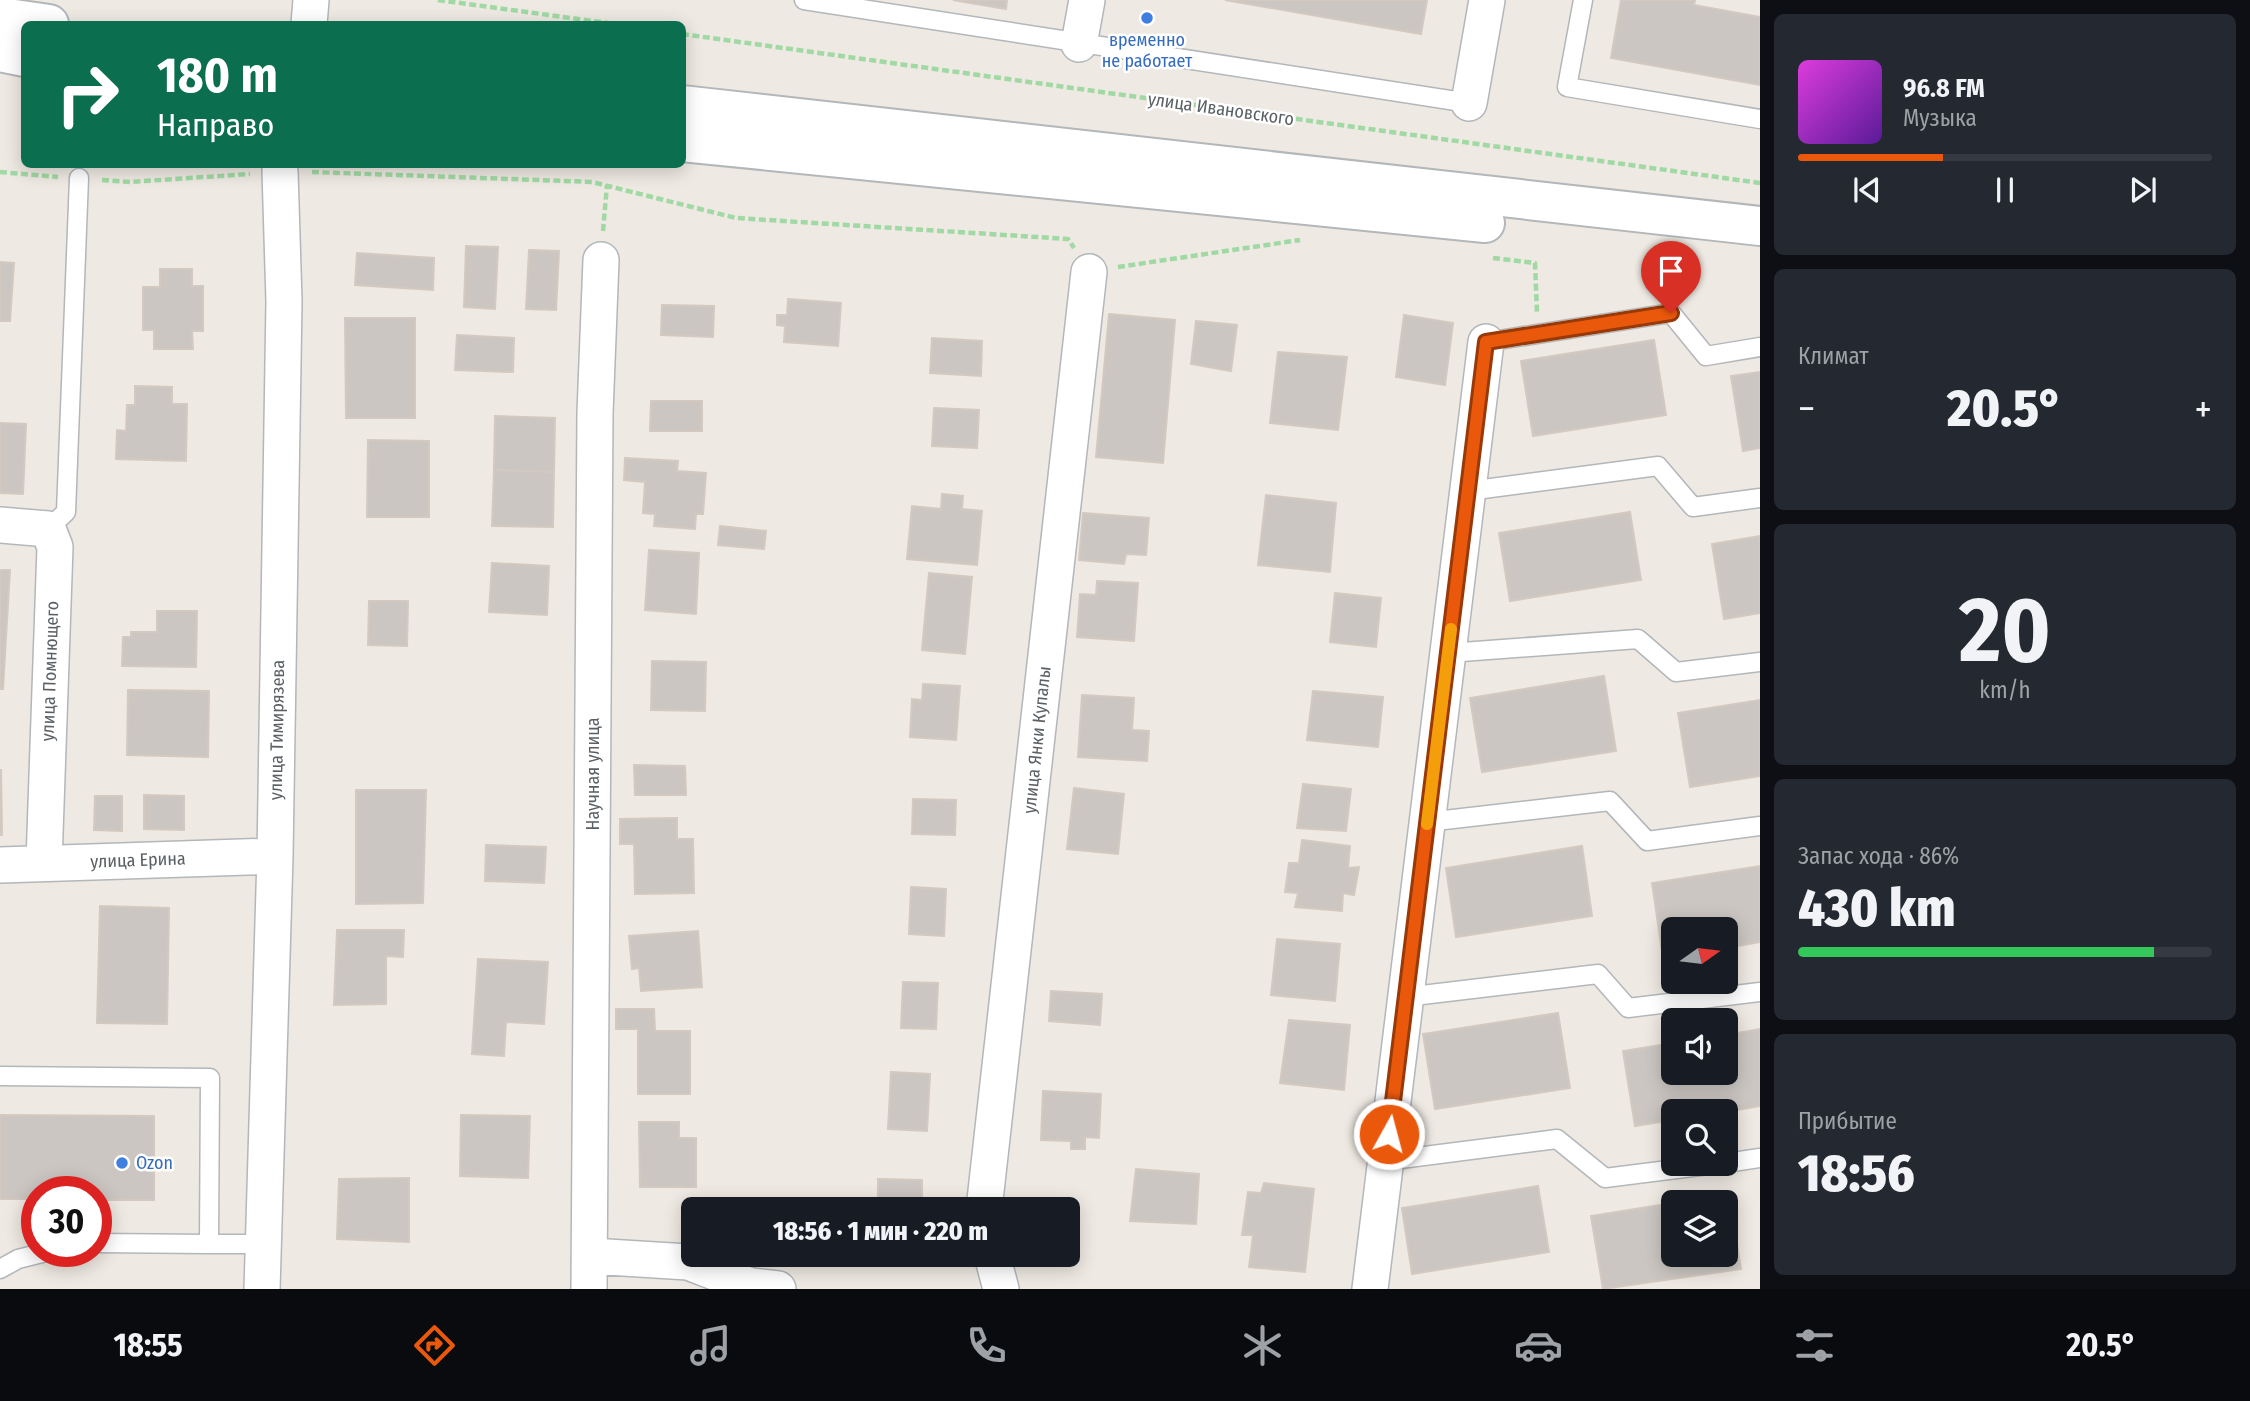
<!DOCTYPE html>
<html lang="ru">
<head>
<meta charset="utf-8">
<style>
  :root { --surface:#171b24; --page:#242831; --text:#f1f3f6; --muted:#9ea1a6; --line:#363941; --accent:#ea580c }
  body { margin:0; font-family:"Fira Sans Condensed",sans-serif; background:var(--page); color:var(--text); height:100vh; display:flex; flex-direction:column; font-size:26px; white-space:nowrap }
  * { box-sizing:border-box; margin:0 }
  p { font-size:23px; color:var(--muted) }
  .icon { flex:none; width:38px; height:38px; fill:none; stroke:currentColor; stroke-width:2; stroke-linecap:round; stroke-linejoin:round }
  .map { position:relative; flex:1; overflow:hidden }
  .panel { display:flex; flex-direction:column; gap:14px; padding:14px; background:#0d0f14; width:490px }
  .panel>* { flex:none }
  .guide { position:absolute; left:21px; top:21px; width:665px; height:147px; border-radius:10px; box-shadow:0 4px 18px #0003; background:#0b6e4f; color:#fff; overflow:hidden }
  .needle { width:46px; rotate:76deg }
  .fabs { position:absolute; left:1661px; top:917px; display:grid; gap:14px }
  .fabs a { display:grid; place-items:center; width:77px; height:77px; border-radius:10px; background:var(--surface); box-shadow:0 4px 18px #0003; font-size:35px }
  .speed { position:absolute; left:21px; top:1176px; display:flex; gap:14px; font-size:35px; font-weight:700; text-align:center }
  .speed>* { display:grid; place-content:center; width:91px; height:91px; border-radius:50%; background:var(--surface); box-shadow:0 4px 18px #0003; line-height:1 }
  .speed .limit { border:10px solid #d22; background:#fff; color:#111 }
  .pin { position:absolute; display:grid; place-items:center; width:60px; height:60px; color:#fff; margin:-72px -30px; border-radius:50% 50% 50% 0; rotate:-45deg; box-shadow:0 0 7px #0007 }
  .pin .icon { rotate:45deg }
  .me { position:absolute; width:77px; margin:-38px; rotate:7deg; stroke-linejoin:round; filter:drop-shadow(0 0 5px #0008) }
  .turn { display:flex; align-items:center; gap:24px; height:147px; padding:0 21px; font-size:32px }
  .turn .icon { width:91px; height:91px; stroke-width:2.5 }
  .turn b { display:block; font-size:49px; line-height:60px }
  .big { font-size:52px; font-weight:800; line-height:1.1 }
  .panel .card { flex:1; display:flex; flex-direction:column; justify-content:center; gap:10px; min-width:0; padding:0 24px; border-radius:10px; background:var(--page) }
  .panel .dial { align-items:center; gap:0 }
  .dial b { font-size:91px; line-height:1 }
  .song { display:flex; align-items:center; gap:21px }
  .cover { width:84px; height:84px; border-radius:10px; background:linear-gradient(135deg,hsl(300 70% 55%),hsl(270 70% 35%)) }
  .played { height:7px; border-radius:4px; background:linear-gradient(90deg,var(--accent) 35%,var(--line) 35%) }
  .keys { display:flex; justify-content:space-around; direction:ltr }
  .heat { display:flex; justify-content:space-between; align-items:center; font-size:38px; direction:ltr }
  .charge { height:10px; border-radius:5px; background:linear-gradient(90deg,#34c759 86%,var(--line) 0) }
  .trip { position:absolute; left:681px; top:1197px; width:399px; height:70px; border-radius:10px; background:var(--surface); box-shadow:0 4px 18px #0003; font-weight:800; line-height:70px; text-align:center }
  .tabs { display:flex; height:112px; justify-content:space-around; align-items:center; background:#090b0e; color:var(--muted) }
  .tabs .icon { width:49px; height:49px }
  .tabs .on { color:var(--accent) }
  .tabs b { font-size:32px; color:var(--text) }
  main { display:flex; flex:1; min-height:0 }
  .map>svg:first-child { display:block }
  .building { fill:#cbc6c1; stroke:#d3c9c0; stroke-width:2 }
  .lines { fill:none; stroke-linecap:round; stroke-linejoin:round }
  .service-casing { stroke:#b3b7ba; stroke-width:21 }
  .minor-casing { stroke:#b3b7ba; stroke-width:38 }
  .tertiary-casing { stroke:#b3b7ba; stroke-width:42 }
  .path { stroke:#a0d9a3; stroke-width:4.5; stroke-dasharray:7 3.5; stroke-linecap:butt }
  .service { stroke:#fff; stroke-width:18 }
  .minor { stroke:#fff; stroke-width:35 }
  .tertiary { stroke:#fff; stroke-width:38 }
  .route-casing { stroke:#983908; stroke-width:18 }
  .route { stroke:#ea580c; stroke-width:12 }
  .slow { stroke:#f59e0b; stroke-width:12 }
  .shop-dot { fill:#3f7fe0; stroke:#fff; stroke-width:2.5 }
  .labels { text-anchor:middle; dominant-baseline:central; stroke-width:5; stroke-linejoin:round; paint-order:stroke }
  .shop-label { font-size:18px; fill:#366cbe; stroke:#fff }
  .street-label { font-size:18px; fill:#5a6064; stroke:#fff }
</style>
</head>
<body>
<main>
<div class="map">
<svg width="1760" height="1289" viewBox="0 0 1760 1289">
  <rect width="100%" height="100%" fill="#eee9e2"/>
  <!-- building -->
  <path class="building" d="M953 0H1007L1006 9Z
    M1225 0H1427L1421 34Z
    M1621 0H1695L1694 5 1760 17V85L1611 58Z
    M466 246 498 247 495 309 464 307Z
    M529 250 559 251 556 310 526 309Z
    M357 253 434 258 433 290 355 285Z
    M0 262 14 263 10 321H0Z
    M160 269H192V286H203V331H192L193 349H154V330H143V287H160Z
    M788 299 841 303 838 346 784 342 785 326 777 325V315H787Z
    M662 305 714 306 713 337 661 335Z
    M1109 314 1175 320 1163 463 1096 457Z
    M1404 315 1453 323 1445 385 1396 377Z
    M345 318H415V418H346Z
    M1196 321 1237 325 1231 371 1191 364Z
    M457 335 514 338 513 372 455 370Z
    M932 338 982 341 981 376 930 373Z
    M1654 340 1666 415 1533 436 1521 361Z
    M1278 352 1347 357 1338 430 1270 423Z
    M1760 372V448L1743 451 1731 376Z
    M135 386 172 387V404H187L186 461 116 459 117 430 126 431 127 405H135Z
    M651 401H702V431H650Z
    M934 408 979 410 977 448 932 446Z
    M495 416 555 418 554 472 494 470Z
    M0 423 26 424 23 494 0 493Z
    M368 440 429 441V517H367Z
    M625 458 678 461 677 471 706 473 703 514H696L695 529 654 526 655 514 643 513 645 482 624 480Z
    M494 470 554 472 553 527 492 526Z
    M942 494 963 496 962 509 982 511 977 565 907 559 912 506 941 509Z
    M1266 495 1336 503 1330 572 1258 565Z
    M1630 512 1641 580 1510 601 1499 533Z
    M1083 513 1149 518 1146 555 1126 554 1124 564 1079 560Z
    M720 526 766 531 764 549 718 545Z
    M1760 536V613L1724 619 1712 544Z
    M649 550 699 553 696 614 645 610Z
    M492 563 549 566 547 615 489 612Z
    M0 570H10L3 689H0Z
    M929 573 972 577 965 654 922 650Z
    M1097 581 1138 583 1134 641 1077 637 1080 594 1096 595Z
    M1335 593 1381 598 1376 647 1330 642Z
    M369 601H408L407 646 368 645Z
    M157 611H197L196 667 122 666 123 637H131V632H157Z
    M652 661 706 662 705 711 651 710Z
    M1604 676 1616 751 1482 772 1470 698Z
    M923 684 960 686 956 740 910 737 912 699 922 700Z
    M128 690 209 691 208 757 127 755Z
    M1313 691 1383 697 1378 747 1307 740Z
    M1082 695 1134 698 1132 730 1149 731 1147 761 1078 757Z
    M1760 700V776L1690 787 1678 713Z
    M634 765 685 766 686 795H635Z
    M0 770H1L2 835H0Z
    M1303 784 1351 789 1346 831 1297 828Z
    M1074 788 1124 794 1118 854 1067 849Z
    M356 790H426L423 903 356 904Z
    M144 795 184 796V830L144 829Z
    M95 796H122V831L94 830Z
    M913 799 956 800 955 835 912 834Z
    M677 818V839H693L694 893 635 894 634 844H620V819Z
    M1302 840 1350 846 1348 868 1359 867 1354 895 1343 893 1342 911 1295 907 1298 893 1285 892 1289 863H1299Z
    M486 845 546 847 544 883 485 881Z
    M1582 846 1592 916 1456 937 1446 868Z
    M1760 866V942L1726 948V929H1673V956L1663 958 1652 883Z
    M911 887 946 889 944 936 909 934Z
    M100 906 169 908 167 1024 97 1023Z
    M337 930H404L403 957 386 956V1004L334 1005Z
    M698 931 702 987 641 991 639 968 632 969 629 936Z
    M1277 939 1340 944 1335 1001 1271 995Z
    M478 959 548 962 544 1024 506 1022 504 1056 472 1054Z
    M903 982 938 983 936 1029 901 1028Z
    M1051 991 1102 994 1100 1025 1049 1021Z
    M616 1009H654L655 1031H690V1094H638V1029H616Z
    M1558 1013 1570 1088 1435 1109 1423 1034Z
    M1289 1020 1350 1025 1344 1090 1280 1083Z
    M1760 1029V1106L1726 1112 1673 1111V1120L1635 1126 1623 1051 1673 1043V1073H1726V1035Z
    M891 1072 930 1074 927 1131 888 1129Z
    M1043 1091 1101 1094 1099 1138 1085 1137V1149H1071V1141L1041 1140Z
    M0 1115 154 1116V1200H96V1192H37V1199H0Z
    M461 1115 530 1116 528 1178 460 1176Z
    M639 1122H679V1138H696V1187H640Z
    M1136 1169 1199 1174 1196 1224 1130 1221Z
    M409 1178V1242L337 1239 339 1179Z
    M878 1179 922 1180V1209H878Z
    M1264 1183 1314 1189 1305 1272 1249 1267 1253 1235H1242L1248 1192 1261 1193Z
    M1538 1186 1549 1252 1412 1274 1402 1208Z
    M1729 1195 1741 1269 1603 1289 1591 1216 1673 1203V1255H1726V1202H1681Z"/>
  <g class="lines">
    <!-- service casing -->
    <g class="service-casing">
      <path id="service" d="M804 0 1469 103
        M1583 0 1567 87 1760 119
        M1486 342 1671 313 1706 356 1760 347
        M1468 491 1658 466 1693 507 1760 498
        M48 529 66 512 79 178
        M1448 653 1638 639 1676 672 1760 662
        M1427 822 1610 801 1647 841 1760 826
        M1405 997 1598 974 1628 1008 1760 992
        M0 1076 210 1078 209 1244 96 1243
        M1385 1161 1557 1139 1605 1178 1716 1164
        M1726 1163 1760 1158
        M209 1244H264
        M0 1269 18 1259 50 1251"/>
    </g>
    <!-- minor casing -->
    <g class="minor-casing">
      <path id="minor" d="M309 24 311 0
        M1079 44 1087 0
        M1469 103 1487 0
        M0 525 48 529 55 547 44 862
        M0 865 275 856
        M984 1209 1089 272
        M992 1255 1001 1289
        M591 1256 688 1262 751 1286 778 1289
        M262 1289 275 856 284 301 280 171
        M589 1289 595 413 601 260
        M1370 1289 1486 342"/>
    </g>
    <!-- tertiary casing -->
    <g class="tertiary-casing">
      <path id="tertiary" d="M0 17 49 24
        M0 52 24 57
        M682 105 1760 226
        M682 142 1485 223"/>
    </g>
    <!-- path -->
    <path class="path" d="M438 0 615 24
      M682 34 1760 183
      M0 172 58 177
      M312 172 592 182 736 218 1068 239 1074 248
      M102 180 130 182 250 174
      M603 231 607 185
      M1493 258 1535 263 1537 313
      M1118 267 1300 240"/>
    <!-- service -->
    <use href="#service" class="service"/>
    <!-- minor -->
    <use href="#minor" class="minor"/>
    <!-- tertiary -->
    <use href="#tertiary" class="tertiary"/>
  </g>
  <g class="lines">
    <!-- route casing -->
    <g class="route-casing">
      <path id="route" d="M1389 1134 1486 342 1671 313"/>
    </g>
    <!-- route -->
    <use href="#route" class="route"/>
    <!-- slow -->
    <path class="slow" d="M1427 824 1451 629"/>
  </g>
  <!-- markers -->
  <g class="shop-dot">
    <circle cx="1147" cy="18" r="7"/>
    <circle cx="122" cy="1163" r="7"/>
  </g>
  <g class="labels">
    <!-- shop labels -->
    <g class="shop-label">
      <text x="1147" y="40">временно<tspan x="1147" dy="21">не работает</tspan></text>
      <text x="136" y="1163" text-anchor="start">Ozon</text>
    </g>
    <!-- street labels -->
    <g class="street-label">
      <text transform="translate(1221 109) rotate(8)">улица Ивановского</text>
      <text transform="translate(50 671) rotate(-88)">улица Помнющего</text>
      <text transform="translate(277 730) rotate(-89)">улица Тимирязева</text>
      <text transform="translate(1037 740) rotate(-84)">улица Янки Купалы</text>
      <text transform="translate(593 774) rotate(-90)">Научная улица</text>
      <text transform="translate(138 860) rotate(-2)">улица Ерина</text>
    </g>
  </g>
</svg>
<div class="fabs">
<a><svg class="needle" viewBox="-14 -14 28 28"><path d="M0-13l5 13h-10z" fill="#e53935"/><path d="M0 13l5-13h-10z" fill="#9ea1a6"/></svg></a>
<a><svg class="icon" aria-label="sound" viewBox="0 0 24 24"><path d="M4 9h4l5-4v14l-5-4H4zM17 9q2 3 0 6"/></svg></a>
<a><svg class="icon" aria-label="search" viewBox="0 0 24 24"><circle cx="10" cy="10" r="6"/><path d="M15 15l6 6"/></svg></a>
<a><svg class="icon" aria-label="layers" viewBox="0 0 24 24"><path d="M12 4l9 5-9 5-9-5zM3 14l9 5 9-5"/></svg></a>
</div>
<div class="speed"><div class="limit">30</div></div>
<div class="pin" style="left:1671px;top:313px;background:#d93025"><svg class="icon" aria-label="arrive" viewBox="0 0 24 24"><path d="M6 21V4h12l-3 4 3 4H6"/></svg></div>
<svg class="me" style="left:1389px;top:1134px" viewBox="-20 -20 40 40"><circle r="17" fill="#ea580c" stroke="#fff" stroke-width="3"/><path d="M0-11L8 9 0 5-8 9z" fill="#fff"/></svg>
<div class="trip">18:56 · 1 мин · 220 m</div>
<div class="guide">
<div class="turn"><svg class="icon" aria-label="right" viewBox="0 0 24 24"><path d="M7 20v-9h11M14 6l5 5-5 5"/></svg><div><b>180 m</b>Направо</div></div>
</div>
</div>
<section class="panel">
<div class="card">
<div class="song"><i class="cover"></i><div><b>96.8 FM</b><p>Музыка</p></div></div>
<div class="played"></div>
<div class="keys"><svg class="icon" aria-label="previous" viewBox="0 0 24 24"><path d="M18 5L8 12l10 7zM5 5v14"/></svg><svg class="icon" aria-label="pause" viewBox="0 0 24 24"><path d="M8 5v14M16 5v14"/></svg><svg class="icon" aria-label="next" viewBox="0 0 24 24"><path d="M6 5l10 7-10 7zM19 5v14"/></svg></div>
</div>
<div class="card"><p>Климат</p>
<div class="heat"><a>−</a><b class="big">20.5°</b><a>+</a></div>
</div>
<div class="card dial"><b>20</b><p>km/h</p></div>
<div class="card"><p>Запас хода · 86%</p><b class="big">430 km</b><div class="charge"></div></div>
<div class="card"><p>Прибытие</p><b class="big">18:56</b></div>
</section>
</main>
<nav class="tabs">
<b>18:55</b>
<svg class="icon on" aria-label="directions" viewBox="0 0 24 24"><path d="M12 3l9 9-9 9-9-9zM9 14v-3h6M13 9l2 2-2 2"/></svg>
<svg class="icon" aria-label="music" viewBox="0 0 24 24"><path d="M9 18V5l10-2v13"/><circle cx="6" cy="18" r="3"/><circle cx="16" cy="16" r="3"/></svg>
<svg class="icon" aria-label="phone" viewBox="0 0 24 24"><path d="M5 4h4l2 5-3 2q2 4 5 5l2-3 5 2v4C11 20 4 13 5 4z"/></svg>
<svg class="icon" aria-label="climate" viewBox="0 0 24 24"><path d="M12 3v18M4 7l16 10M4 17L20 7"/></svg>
<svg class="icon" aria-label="car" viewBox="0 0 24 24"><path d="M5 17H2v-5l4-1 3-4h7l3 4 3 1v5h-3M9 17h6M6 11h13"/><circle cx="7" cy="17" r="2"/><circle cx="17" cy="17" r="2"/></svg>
<svg class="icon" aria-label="filters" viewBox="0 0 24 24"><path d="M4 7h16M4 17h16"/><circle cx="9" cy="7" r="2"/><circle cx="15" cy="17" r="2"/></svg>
<b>20.5°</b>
</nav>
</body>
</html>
